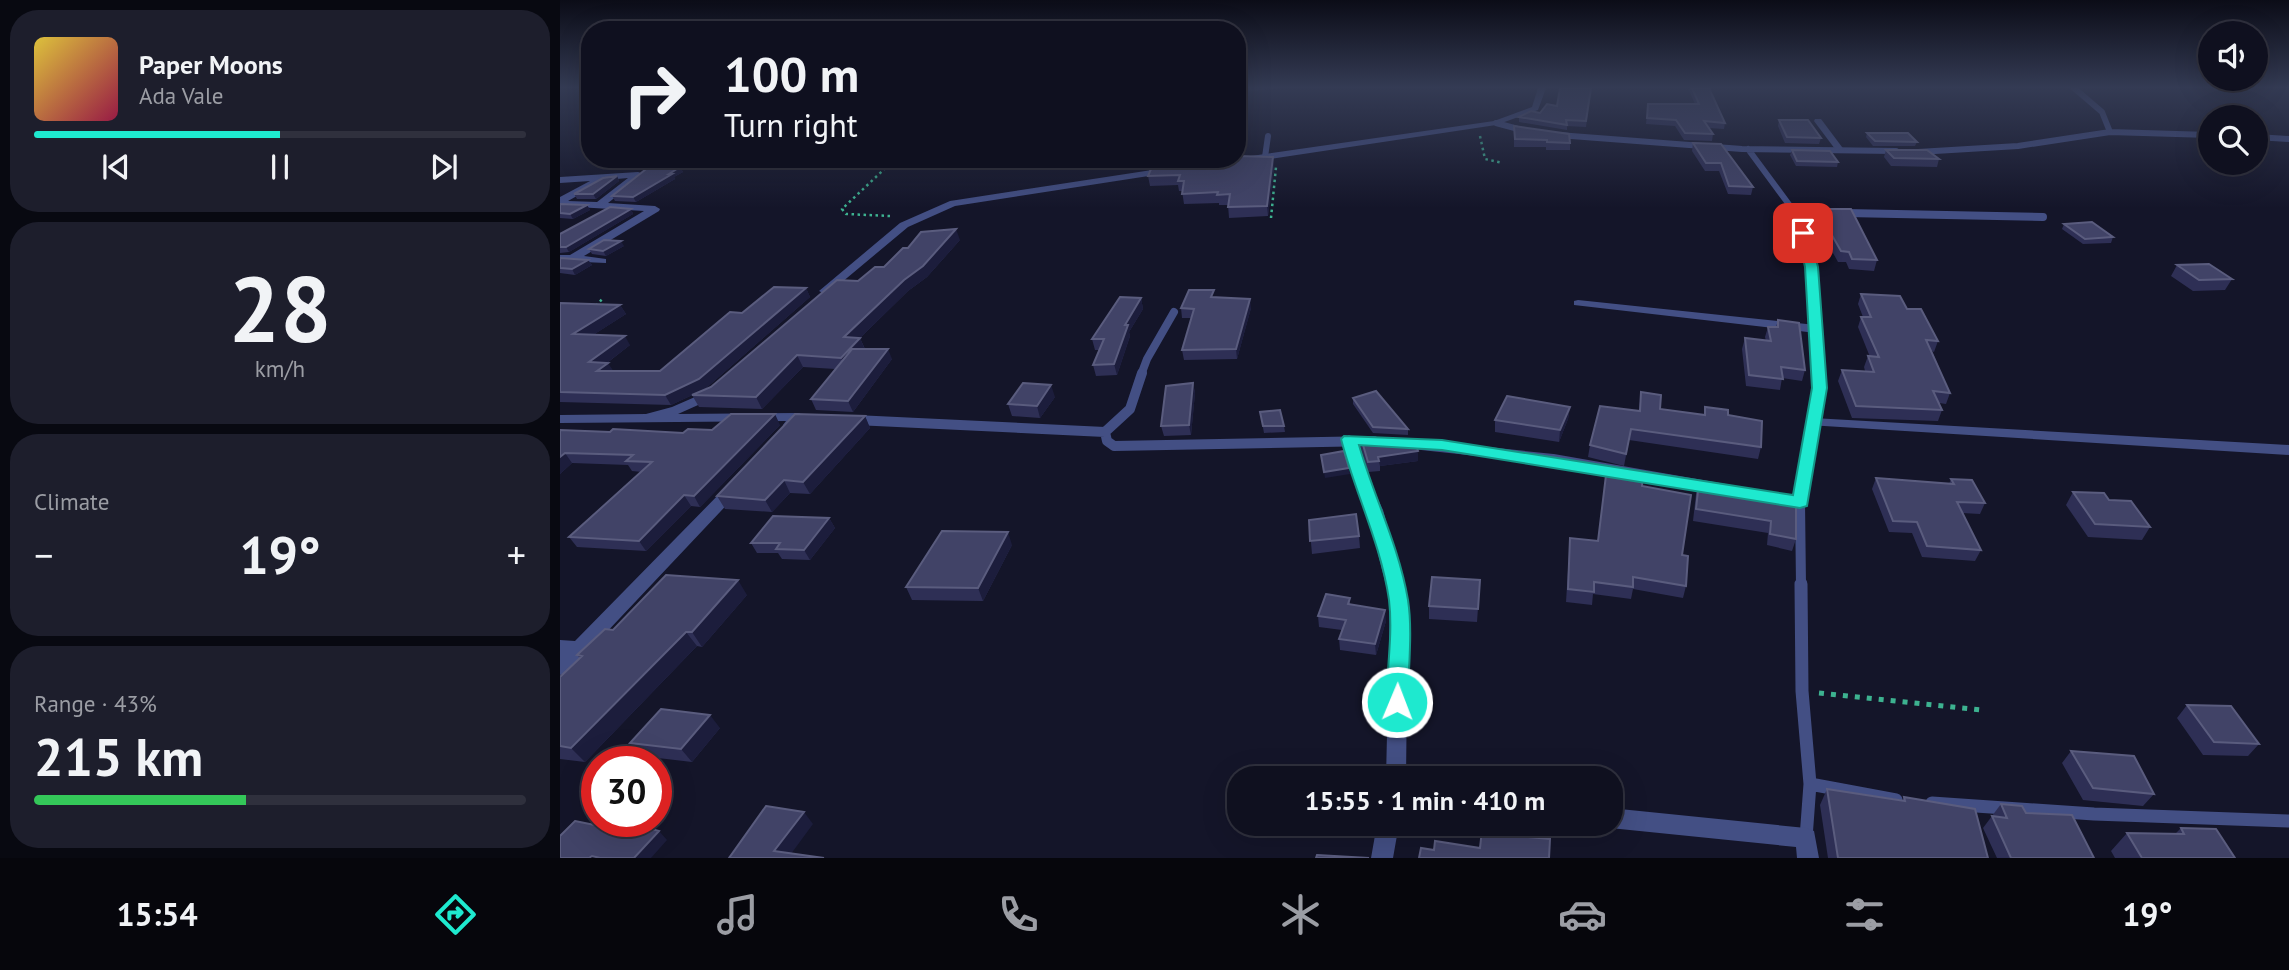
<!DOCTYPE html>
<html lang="en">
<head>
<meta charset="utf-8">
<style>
  :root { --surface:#0f101f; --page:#1d1e2c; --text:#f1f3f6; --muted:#9b9da4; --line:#2f303d; --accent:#1ee9cf }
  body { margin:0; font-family:"PT Sans",sans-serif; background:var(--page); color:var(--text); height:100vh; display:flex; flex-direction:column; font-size:26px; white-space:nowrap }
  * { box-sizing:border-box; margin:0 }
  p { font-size:23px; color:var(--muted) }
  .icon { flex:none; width:38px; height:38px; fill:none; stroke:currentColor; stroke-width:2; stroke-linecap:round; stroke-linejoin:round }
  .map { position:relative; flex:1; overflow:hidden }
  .drawer { display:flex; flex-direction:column; gap:10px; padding:10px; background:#080911; width:560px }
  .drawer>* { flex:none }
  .top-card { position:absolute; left:21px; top:21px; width:665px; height:147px; border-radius:28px; box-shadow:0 7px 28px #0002,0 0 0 2px var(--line); background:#0f101f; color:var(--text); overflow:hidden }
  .fabs { position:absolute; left:1638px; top:21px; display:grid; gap:14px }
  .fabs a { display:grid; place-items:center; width:70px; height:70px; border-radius:50%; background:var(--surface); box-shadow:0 7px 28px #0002,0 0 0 2px var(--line); font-size:35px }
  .speed { position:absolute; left:21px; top:746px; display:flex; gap:14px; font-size:35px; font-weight:700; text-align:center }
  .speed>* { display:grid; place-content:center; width:91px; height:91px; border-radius:50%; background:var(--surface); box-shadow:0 7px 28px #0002,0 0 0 2px var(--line); line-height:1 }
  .speed .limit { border:10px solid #d22; background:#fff; color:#111 }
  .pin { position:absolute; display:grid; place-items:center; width:60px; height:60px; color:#fff; margin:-30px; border-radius:14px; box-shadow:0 4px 10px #0006 }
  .me { position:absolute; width:77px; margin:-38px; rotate:1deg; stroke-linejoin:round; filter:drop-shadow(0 0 5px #0008) }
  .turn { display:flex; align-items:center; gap:24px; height:147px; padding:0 28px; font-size:32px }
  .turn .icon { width:91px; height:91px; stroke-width:2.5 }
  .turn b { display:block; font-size:49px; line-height:60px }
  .big { font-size:52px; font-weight:800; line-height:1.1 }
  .drawer .card { flex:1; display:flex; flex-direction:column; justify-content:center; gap:10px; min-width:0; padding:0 24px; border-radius:28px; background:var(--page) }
  .drawer .dial { align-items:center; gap:0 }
  .dial b { font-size:91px; line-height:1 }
  .song { display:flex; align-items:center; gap:21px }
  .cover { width:84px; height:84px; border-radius:10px; background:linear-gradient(135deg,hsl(50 70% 55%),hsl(340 70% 35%)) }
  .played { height:7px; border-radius:4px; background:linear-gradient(90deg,var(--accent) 50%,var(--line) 50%) }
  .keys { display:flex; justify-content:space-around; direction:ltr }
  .heat { display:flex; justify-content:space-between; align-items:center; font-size:38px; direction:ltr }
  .charge { height:10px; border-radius:5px; background:linear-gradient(90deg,#34c759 43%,var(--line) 0) }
  .trip { position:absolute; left:667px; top:766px; width:396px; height:70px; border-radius:28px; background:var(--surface); box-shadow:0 7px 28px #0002,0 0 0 2px var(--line); font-weight:800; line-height:70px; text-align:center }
  .dock { display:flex; height:112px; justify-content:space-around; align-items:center; background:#06060c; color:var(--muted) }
  .dock .icon { width:49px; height:49px }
  .dock .selected { color:var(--accent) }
  .dock b { font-size:32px; color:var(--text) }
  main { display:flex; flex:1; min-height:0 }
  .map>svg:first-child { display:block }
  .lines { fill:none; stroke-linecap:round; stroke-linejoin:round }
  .path-far1 { stroke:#3db290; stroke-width:2.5; stroke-dasharray:2.5 3.5; stroke-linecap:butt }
  .path { stroke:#3db290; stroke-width:5; stroke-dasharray:5 7; stroke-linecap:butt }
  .lane-far3 { stroke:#434f84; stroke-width:6 }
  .lane-far2 { stroke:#434f84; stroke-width:8 }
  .lane-far1 { stroke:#434f84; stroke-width:10 }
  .lane { stroke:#434f84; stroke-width:13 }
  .street { fill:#434f84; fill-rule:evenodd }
  .wall { fill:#2e2f55 }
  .shaded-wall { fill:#1c1d3c }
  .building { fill:#414367; stroke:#5a5c7e; stroke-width:2 }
  .route { fill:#1ee9cf; stroke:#149787; stroke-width:2 }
</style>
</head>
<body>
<main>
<section class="drawer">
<div class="card">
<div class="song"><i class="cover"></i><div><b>Paper Moons</b><p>Ada Vale</p></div></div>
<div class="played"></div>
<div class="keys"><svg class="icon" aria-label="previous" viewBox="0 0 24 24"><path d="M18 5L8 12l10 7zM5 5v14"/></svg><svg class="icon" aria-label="pause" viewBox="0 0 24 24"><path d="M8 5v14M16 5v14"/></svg><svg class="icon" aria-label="next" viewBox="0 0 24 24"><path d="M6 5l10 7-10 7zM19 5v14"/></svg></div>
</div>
<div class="card dial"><b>28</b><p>km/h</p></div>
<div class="card"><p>Climate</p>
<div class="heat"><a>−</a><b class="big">19°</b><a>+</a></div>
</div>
<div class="card"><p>Range · 43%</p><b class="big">215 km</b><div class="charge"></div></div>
</section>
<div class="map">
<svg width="1729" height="858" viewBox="0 0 1729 858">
  <rect width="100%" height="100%" fill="#141529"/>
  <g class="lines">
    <!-- path-far1 -->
    <path class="path-far1" d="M920 136 925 159 943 163
      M330 216 286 214 282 209 335 159
      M711 218 716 167
      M36 306 43 298"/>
    <!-- path -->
    <path class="path" d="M1259 693 1421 710"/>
    <!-- lane-far3 -->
    <path class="lane-far3" d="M1514 88 1542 112 1550 132
      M936 123 966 131
      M998 135 1182 149 1336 151
      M1696 137 1729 139
      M1188 149 1236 214
      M1358 152 1458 146 1550 132 1650 135
      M705 157 708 136
      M1236 212 1312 214"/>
    <!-- lane-far2 -->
    <path class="lane-far2" d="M1236 212 1252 267 1258 375
      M1236 212 1483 217
      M581 375 587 359 614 312"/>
    <!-- lane-far1 -->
    <path class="lane-far1" d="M582 373 570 409 545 432 547 441 554 446 814 441
      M295 420 545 432
      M843 443 993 459 1240 502
      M1241 585 1240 502 1259 388 1258 373"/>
    <!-- lane -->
    <path class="lane" d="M1241 584 1242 691 1250 784 1246 838
      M1250 784 1336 800
      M1372 803 1534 814 1729 821"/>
    <!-- street -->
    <path class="street" d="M978 88H986L978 110 936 125 684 163 679 160 684 157 934 121 972 107Z
      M1255 119H1261L1285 151 1284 153H1278L1254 121Z
      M605 168 610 171 608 173 395 206 348 227 269 293 265 294 259 291 340 223 390 201Z
      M78 172 81 173V177L48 203 95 206 100 209 99 211 24 256 46 259V263L0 261V255H10L84 211 0 206V197L30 181 0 183V177ZM68 178 37 202 8 201 45 180Z
      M1018 300 1256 325 1262 329 1256 333 1014 305V301Z
      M151 390 156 391 158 394 156 397 118 414 239 413 246 417 235 428 230 429 223 425 226 421 0 423V415L86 414 112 407Z
      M1253 418 1729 445V455L1248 425 1246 422 1248 419Z
      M789 435 796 439 806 473 823 510 848 601 846 779H826L830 601 807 510 792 473 782 439Z
      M172 485 177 486 180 490 177 494 26 654 7 673 0 675V640L15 641 167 486Z
      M1050 808 1246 828 1254 831 1259 858H1237L1236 847 1050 828 1042 824H1050Z
      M817 824H839L833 858H811Z"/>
  </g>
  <!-- wall -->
  <path class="wall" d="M689 88H722L689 91Z
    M1031 88 1026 127 1007 126V130L959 122V117L980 113Z
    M1128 88H1149L1165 123 1164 129 1149 128 1153 134 1152 141 1124 140 1115 126 1086 124 1088 104H1135Z
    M1219 120 1261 138 1259 144 1225 143 1218 126Z
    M954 126 1010 143V150H986V147H954Z
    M1307 133 1357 142 1355 146H1313L1306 137Z
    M1133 143 1161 144 1193 187 1191 195 1168 194 1159 171H1145L1132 151Z
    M1232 150 1278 162 1277 167 1236 166 1230 155Z
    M1326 150 1379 159 1377 167 1331 166 1324 157Z
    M120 167 123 172 114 177 115 179 76 202 55 201 52 196Z
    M714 167 708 216 669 218 668 205H659V203L624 204 622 191H619L618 185 590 186 588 176Z
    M57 176 59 181 36 199H17L14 194Z
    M0 204 27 205 30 210 13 219 0 218Z
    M71 209 73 214 9 252 0 253V234Z
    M1257 209 1317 260 1314 271 1289 269 1286 262H1278L1254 219Z
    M1504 224 1553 237 1551 243 1523 244 1502 229Z
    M400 240 367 277 348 291 300 338 305 349 332 359 293 412 256 410 251 399 275 369 243 367 202 409 139 407 132 395 151 387 298 281 324 267Z
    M64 246 46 256 32 254 29 249Z
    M0 258 28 260 32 265 15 275 0 273Z
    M1617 265 1672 279 1665 290 1633 291 1611 276Z
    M246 288 250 297 145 389 111 405 0 402V303L60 305 66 314 33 335 70 345 47 363 53 371H100L182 313Z
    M1301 294 1347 309 1378 341 1374 352 1372 351 1390 393 1386 404 1379 403 1382 410 1378 421 1292 418 1278 381 1282 370 1305 371 1304 367 1308 356 1310 357 1298 327 1301 317H1303L1298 304Z
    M581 298 583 309 569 332 570 336 557 375 536 376 533 365 539 350H535L532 339Z
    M655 298 691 308 677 359 624 360 622 350 631 318H622L621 308Z
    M1218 320 1245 370 1242 381 1222 378 1220 390 1186 386 1182 349 1185 338 1206 341 1205 337 1208 327H1216Z
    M633 383 635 393 631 435 604 436 601 426Z
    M1081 392 1100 409 1144 415 1145 407 1168 415 1201 447 1198 459 1069 440 1064 466 1028 457 1030 445 1079 411Z
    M495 397 480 418 452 416 448 404Z
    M793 398 848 429V435L813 433 793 404Z
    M1010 407 1008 419 999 442 935 432V420Z
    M700 412 724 426 725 432 704 433Z
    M305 416 310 428 250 494 230 493 212 512 165 509 157 496Z
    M220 425 140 507 131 506 86 551 17 547 9 537 82 472 72 471 68 465 12 463 0 474V430L123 433Z
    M801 438 858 461 820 466V471L808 472 801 448Z
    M1316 478 1389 484 1391 479 1425 503 1420 514 1402 513 1421 550 1415 561 1362 557 1352 533 1329 532 1312 489Z
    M1139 482 1164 490 1236 505V539L1232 551 1207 545 1208 533 1133 521 1136 494Z
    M1082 486 1122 555 1126 586 1123 598 1073 589 1071 599 1033 594 1032 605 1006 602 1010 538 1038 541Z
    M1513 492 1549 500 1590 527 1582 540 1528 537 1506 505Z
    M269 518 275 528 250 560 222 559 218 553H197L191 543Z
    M749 520 799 536 800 548 752 554Z
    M452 545 423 601 352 600 346 587Z
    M920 580 917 622 869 619V606Z
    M187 595 142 647 137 646 25 762 0 759V677L20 658 17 655 53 630Z
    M790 598V604L826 621 816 655 780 650 779 639 782 630 759 627 758 616Z
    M1627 705 1699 744 1688 756 1643 755 1617 718Z
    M160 728 132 762 81 756 70 743Z
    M1511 751 1594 794 1583 806 1523 800 1502 763Z
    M1267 789 1342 800 1344 797 1428 858H1268L1260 805Z
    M1441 804 1466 813 1534 858H1437L1423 828Z
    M1621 828 1675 858H1555L1551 851 1567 833H1616Z"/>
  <!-- shaded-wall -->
  <path class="shaded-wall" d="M713 157 714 167 708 216 707 206Z
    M602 159H647L596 167 595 160Z
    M120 167 123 172 114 177 115 179 76 202 73 197Z
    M57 176 59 181 36 199 33 194Z
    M27 205 30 210 13 219 10 214Z
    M71 209 73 214 9 252 6 247Z
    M396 229 400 240 367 277 348 291 300 338 305 350 286 370 281 358 284 337Z
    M61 241 64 246 46 256 43 251Z
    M28 260 32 265 15 275 12 269Z
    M246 288 250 297 145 389 111 405 105 395Z
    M581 298 583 309 569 332 570 336 557 375 554 364 565 325Z
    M690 299 691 308 677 359 676 349Z
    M60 305 66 314 19 344 13 334Z
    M65 336 70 345 35 372 29 362Z
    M328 349 332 359 293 412 288 401Z
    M237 355 243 367 202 409 196 397Z
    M48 363 54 372 37 371Z
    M633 383 635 393 631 435 629 425Z
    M491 385 495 397 480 418 477 406Z
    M1010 407 1008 419 999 442 1000 430Z
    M215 414 220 425 140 507 134 496Z
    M305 416 310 428 250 494 243 482Z
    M858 451V461L820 466 818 457Z
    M5 453 12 463 0 474V457Z
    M789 468 790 474 765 478 764 472Z
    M224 480 230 493 212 512 205 500Z
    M124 495 131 506 86 551 79 541Z
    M269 518 275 528 250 560 244 550Z
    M448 532 452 545 423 601 418 588Z
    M178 580 187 595 142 647 132 632Z
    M825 610 826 621 816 655 815 644Z
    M126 632 137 646 25 762 11 748Z
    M150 715 160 728 132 762 121 749Z
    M244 812 253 824 228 858 214 851Z
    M99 831 107 840 91 858H74Z"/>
  <!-- building -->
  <path class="building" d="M1000 88H1031L1026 121 1006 120 1007 125 959 117 971 111 980 113 987 104 997 106Z
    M1132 88H1149L1165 123 1144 121 1153 134 1125 133 1116 120 1087 118 1088 104H1139Z
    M1219 120H1248L1261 138 1227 137Z
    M954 126 1009 134 1010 143 987 142V140L955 139Z
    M1307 133H1348L1357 142 1315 141Z
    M1133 143 1161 144 1193 187 1169 186 1161 163H1146Z
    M1232 150 1270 151 1278 162 1237 161Z
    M1326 150H1367L1379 159 1334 158Z
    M679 156 713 157 707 206 668 207 670 194 657 195 658 192 622 194 624 181H618L620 175 588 176 591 169 659 159H677V157Z
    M90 166 120 167 109 174H112L73 197 52 196Z
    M57 176 33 194H14L43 178Z
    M0 204 27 205 10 214 0 213Z
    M50 207 71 209 6 247H0V234Z
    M1257 209H1291L1317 260 1292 259 1289 252 1281 251Z
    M1532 222 1553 237 1525 239 1504 224Z
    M396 229 363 266 344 280 284 337 300 338 281 358 237 355 196 397 132 395 151 387 277 280 298 281 315 267H324L343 248H348L361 232Z
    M44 240 61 241 43 251 29 249Z
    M0 258 28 260 12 269 0 268Z
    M1649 264 1672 279 1639 280 1617 265Z
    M214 287 246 288 139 379 105 395 0 392V303L60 305 13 334 65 336 29 362 48 363 37 371H100L170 312 182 313Z
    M629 290H654L651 297 690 299 676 349 622 350 634 309 621 308Z
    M1301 294 1340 296 1347 309H1361L1378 341 1366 340 1390 393 1373 391 1382 410 1296 406 1282 370 1314 372 1308 356 1319 357 1301 317H1311Z
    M560 297 581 298 565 325H568L554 364 533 365 544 339H532Z
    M1218 320 1239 323 1245 370 1221 367 1223 379 1189 375 1185 338 1211 341 1208 327H1218Z
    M292 349H328L288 401 251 399Z
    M463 383 491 385 477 406 448 404Z
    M633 383 629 425 601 426 606 386Z
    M816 391 848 429 813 427 793 398Z
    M1081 392 1101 395 1100 409 1145 415V407L1168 410V415L1202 421 1201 447 1071 429 1066 454 1030 445 1040 406 1080 411Z
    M947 396 1010 407 1000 430 935 420Z
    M720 410 724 426H703L700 412Z
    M171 414H215L134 496 124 495 79 541 9 537 92 462 66 461 73 455 5 453 0 457V430L50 432 53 429 123 433 128 429 152 430Z
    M235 414 305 416 243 482 224 480 205 500 157 496Z
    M801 438 855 442 858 451 818 457 819 461 808 462Z
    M784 451 789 468 764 472 761 455Z
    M1047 467 1083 473 1082 486 1131 495 1122 555 1128 556 1126 586 1073 577V587L1034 582V592L1008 589 1010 538 1038 541Z
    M1316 478 1394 484 1391 479 1412 480 1425 503 1397 502 1421 550 1367 546 1357 522 1333 521Z
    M1139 482 1165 486 1164 490 1236 505V539L1210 534 1211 521 1136 509Z
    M1513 492 1544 493 1549 500 1571 501 1590 527 1535 524Z
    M796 514 799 536 750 541 749 520Z
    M213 516 269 518 244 550 216 549 220 543H191Z
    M382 531 448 532 418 588 346 587Z
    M106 575 178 580 132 632H126L11 748 0 746V677L22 656 17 655 45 629 53 630Z
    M872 577 920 580 918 609 869 606Z
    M766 594 790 598 788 604 825 610 815 644 779 639 786 620 758 616Z
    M1627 705 1671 706 1699 744 1654 742Z
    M101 709 150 715 121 749 70 743Z
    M1511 751 1574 756 1594 794 1533 788Z
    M1267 789 1345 801 1344 797 1415 809 1428 858H1278Z
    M1441 804 1462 806 1466 813 1512 815 1534 858H1451L1432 816 1447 818Z
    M206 806 244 812 214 851 264 858H169Z
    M15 821 59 830 67 822 99 831 74 858H40L32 856 29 858H0V836Z
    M944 824 971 825 969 837 990 839 989 858H859L861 848 874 850 875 841 920 848 922 830 943 833Z
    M1621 828 1656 829 1675 858H1582L1567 833 1624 834Z
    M757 855 809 858H756Z"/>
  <!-- sky -->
  <linearGradient id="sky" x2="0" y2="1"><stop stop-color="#0b0c17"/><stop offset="0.42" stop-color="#343b54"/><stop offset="1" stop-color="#343b54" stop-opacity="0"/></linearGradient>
  <rect width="1729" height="208" fill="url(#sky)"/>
  <!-- route -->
  <path class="route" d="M1243 230 1249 233 1258 267 1267 388 1247 506 1240 508 882 450 799 445C814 497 839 546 848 600 853 632 848 670 848 702L845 709 837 712 829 709 826 702C827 670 833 632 829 600 821 544 795 493 781 439L784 436 882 440 1233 495 1252 388 1245 267 1237 233Z"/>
</svg>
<div class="fabs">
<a><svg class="icon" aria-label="sound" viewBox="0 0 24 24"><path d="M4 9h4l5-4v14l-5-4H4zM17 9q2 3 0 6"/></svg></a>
<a><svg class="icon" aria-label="search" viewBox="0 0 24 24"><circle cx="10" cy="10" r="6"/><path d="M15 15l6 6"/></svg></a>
</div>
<div class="speed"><div class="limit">30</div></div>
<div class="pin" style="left:1243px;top:233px;background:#d93025"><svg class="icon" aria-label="arrive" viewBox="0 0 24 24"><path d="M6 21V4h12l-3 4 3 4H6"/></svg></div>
<svg class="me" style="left:837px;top:702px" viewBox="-20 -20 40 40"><circle r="17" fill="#1ee9cf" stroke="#fff" stroke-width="3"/><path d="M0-11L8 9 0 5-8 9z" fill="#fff"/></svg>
<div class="trip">15:55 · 1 min · 410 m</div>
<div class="top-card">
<div class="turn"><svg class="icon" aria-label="right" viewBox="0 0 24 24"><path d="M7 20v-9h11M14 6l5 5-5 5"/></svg><div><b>100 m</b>Turn right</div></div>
</div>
</div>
</main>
<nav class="dock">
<b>15:54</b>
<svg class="icon selected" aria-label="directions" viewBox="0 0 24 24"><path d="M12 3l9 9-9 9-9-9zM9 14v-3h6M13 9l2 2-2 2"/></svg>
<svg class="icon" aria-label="music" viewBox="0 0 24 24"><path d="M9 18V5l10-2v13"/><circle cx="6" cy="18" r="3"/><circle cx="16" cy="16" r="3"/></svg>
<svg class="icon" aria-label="phone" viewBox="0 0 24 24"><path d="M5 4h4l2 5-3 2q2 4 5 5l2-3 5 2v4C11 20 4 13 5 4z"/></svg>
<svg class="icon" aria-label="climate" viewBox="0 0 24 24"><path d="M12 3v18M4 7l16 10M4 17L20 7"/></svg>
<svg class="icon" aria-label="car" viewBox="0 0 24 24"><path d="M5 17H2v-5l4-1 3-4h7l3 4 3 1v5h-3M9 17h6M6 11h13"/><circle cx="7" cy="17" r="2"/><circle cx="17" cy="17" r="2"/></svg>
<svg class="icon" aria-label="filters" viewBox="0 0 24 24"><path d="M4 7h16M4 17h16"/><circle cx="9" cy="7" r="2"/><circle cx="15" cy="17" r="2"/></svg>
<b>19°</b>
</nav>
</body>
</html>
